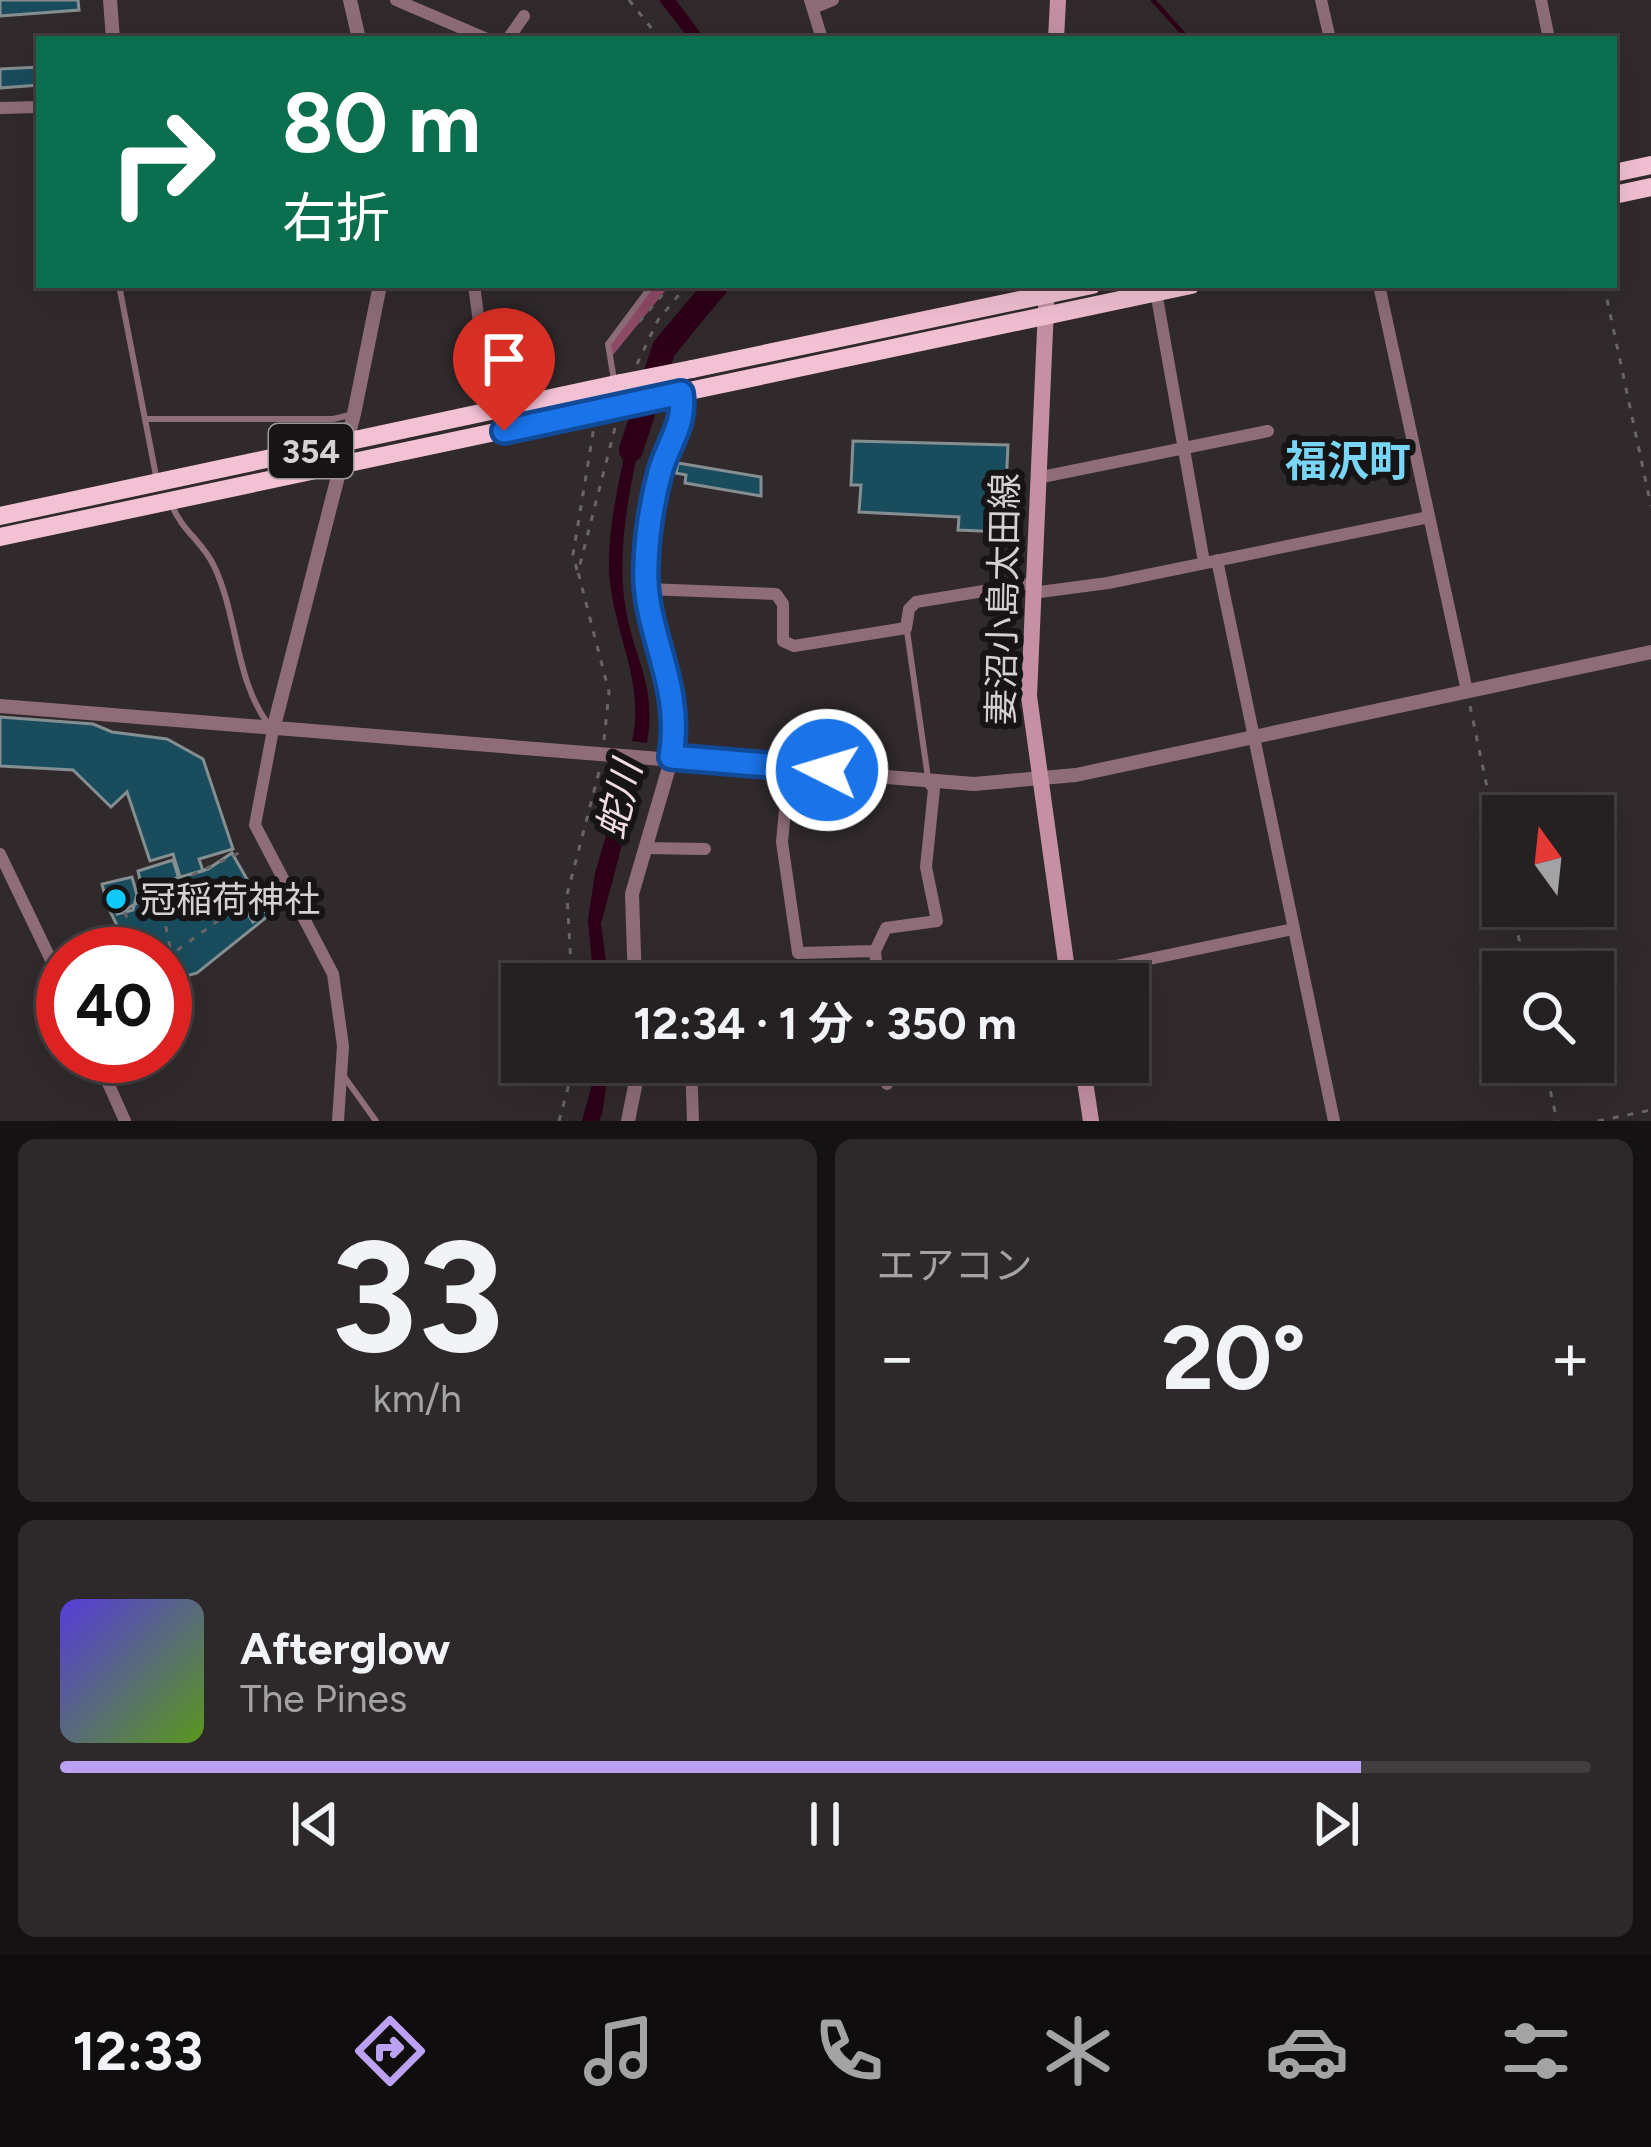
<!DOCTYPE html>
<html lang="ja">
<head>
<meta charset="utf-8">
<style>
  :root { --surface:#252022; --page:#2d282a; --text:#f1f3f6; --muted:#a3a3a5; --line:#423e40; --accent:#bca0f2 }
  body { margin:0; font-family:Figtree,"Noto Sans JP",sans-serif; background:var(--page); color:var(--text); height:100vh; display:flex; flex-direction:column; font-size:45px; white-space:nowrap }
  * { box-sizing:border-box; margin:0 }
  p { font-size:39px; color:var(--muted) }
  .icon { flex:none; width:66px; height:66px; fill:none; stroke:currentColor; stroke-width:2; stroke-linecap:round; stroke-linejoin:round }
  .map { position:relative; height:1121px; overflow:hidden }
  .sheet { display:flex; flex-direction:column; gap:18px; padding:18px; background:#141213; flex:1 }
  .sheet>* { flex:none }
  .hud { position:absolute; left:36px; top:36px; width:1581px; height:252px; border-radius:0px; box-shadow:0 12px 48px #0002,0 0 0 3px var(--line); background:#0b6e4f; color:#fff; overflow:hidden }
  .needle { width:78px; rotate:345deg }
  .buttons { position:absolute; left:1482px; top:795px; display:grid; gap:24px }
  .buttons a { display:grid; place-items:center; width:132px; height:132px; border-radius:0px; background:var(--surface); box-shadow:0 12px 48px #0002,0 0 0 3px var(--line); font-size:60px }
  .speed { position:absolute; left:36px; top:927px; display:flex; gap:24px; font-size:60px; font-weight:700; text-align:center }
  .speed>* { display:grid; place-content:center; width:156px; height:156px; border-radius:50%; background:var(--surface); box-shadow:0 12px 48px #0002,0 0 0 3px var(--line); line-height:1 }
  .speed .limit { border:18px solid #d22; background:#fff; color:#111 }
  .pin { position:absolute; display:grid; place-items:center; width:102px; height:102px; color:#fff; margin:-123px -51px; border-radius:50% 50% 50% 0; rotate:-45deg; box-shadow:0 0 12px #0007 }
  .pin .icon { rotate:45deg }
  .me { position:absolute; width:132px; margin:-66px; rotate:275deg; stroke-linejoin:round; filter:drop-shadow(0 0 9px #0008) }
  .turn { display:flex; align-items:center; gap:42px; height:252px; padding:0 48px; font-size:54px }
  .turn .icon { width:156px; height:156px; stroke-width:2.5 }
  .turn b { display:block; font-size:84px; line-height:102px }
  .big { font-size:90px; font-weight:700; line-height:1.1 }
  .sheet .widget { flex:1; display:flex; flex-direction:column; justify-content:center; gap:18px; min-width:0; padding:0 42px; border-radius:18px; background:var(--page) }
  .sheet .dial { align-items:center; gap:0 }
  .dial b { font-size:156px; line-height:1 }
  .song { display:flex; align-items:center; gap:36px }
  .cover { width:144px; height:144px; border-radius:18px; background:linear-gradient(135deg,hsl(250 70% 55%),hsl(90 70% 35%)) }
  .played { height:12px; border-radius:6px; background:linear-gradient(90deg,var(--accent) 85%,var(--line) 85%) }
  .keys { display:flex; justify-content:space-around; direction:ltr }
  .heat { display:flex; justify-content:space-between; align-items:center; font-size:66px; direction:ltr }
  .sheet .tiles { flex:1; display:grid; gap:18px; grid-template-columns:1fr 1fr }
  .widget:last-child { grid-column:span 2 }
  .trip { position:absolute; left:501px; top:963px; width:648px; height:120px; border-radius:0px; background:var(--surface); box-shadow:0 12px 48px #0002,0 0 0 3px var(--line); font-weight:700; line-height:120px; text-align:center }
  .tab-bar { display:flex; height:192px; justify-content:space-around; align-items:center; background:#0f0d0e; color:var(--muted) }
  .tab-bar .icon { width:84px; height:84px }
  .tab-bar .current { color:var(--accent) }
  .tab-bar b { font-size:54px; color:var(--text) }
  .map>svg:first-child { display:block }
  .forest { fill:#904a68 }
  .water { fill:#2d0017 }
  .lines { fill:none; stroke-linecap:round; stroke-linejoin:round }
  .stream { stroke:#2d0017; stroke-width:4.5 }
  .river { stroke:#2d0017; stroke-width:24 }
  .building { fill:#194c5d; stroke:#858e91; stroke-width:3 }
  .path { stroke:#6a6467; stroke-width:3; stroke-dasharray:6 9; stroke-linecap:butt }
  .service { stroke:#8e6d79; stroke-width:6 }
  .minor { stroke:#8e6d79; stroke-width:12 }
  .tertiary { stroke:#8e6d79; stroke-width:14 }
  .secondary { stroke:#c590a4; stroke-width:16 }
  .trunk { stroke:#f3c1d4; stroke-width:18 }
  .trunk-bridge { stroke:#f3c1d4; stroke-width:18 }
  .route-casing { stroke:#114b97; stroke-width:30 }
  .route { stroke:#1a73e8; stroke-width:21 }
  .poi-dot { fill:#0fcafa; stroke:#171415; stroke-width:4.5 }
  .labels { text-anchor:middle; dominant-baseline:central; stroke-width:12; stroke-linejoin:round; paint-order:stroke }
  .shield { fill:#171415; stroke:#9c9899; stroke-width:3 }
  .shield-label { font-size:33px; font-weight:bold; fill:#d5d0d2 }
  .street-label { font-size:36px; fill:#d5d0d2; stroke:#171415 }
  .poi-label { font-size:36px; fill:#d5d0d2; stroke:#171415; text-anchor:start }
  .water-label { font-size:39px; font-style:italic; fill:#f2dce3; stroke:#171415 }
  .quarter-label { font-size:42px; font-weight:bold; fill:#78d5f6; stroke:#171415 }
</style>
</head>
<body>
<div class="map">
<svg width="1651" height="1121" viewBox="0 0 1651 1121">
  <rect width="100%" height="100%" fill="#312a2d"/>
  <!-- forest -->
  <path class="forest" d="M654 285H670L608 361V344Z"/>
  <!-- water -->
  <path class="water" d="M659 0H676L705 39H689Z
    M716 285H731L675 355 649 361Z
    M644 420C633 477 617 538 624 597 630 653 658 682 647 743L632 741C646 681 611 628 609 569 608 520 622 470 631 422Z
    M628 761 644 762 601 924 609 984H594L588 920 595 873Z
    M598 1062H610L602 1114 599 1121H582Z"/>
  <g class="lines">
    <!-- stream -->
    <path class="stream" d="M1153 0 1188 39"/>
    <!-- river -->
    <path class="river" d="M631 450 664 348 717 285"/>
  </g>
  <!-- building -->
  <path class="building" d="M0 0H78L79 10 0 16Z
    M39 67V85L0 88V69Z
    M853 441 1008 445 1004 532 958 530 959 517 859 512 861 485H851Z
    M678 463 761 477V496L685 483 686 475 676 473Z
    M0 717 93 724 112 732 167 739 203 759 233 849 199 859 203 871 180 877 173 854 150 861 127 792 111 807 73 770 0 766Z
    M232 853 268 916 197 973 165 982V954H131L108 907 115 906 118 914 133 910 137 894 164 888 163 882 208 869Z
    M173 860 179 879 163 882 164 888H142L138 871Z
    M132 877 139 902 117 914 115 906 108 907 102 884Z
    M238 889 257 919 253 922 234 891Z
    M92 936 98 954H77L73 942Z"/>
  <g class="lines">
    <!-- path -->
    <path class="path" d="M629 0 660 39
      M1604 285 1651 506
      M639 322 671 285
      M637 364 658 320 687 285
      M577 570 573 555 594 427
      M1470 706 1503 863
      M604 740 609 692 578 572 616 424
      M158 890 164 894 178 887 177 882 239 853
      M160 897 171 952
      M1512 906 1526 972
      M125 912 138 954
      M165 959 255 894
      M572 984 567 895 600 768
      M1544 1062 1557 1121
      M559 1121 575 1062
      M1598 1121 1651 1110"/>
    <!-- service -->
    <path class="service" d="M119 285 157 481
      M614 380 608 344 652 285
      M148 419H333L354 414
      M172 505C181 530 203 542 214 566 238 616 235 681 269 725
      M907 631 928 778
      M343 1075 376 1121"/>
    <!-- minor -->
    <path class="minor" d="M396 0 487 39
      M810 0 822 39
      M1321 0 1330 39
      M1541 0 1549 39
      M813 8 833 0
      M508 39 524 16
      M0 108 39 107
      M474 285 482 345
      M1379 285 1467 691
      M1156 292 1204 562
      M1037 478 1268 431
      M1217 560 1334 1121
      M646 589 776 594 783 604V641L794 646 906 628 909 609 916 602 1033 583
      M1032 593 1108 583 1429 517
      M273 730 255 825 333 974 343 1046 338 1121
      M672 757V683L645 575 661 469 683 419 681 393
      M789 767 782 842 798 953 875 951
      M645 848 705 849
      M0 854 63 985
      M1068 976 1293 929
      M878 984 875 951 886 928 937 921 926 867 934 789 928 781
      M96 1056 125 1121
      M691 1062 693 1121
      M885 1062 887 1084"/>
    <!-- tertiary -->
    <path class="tertiary" d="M110 0 113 39
      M350 0 359 39
      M0 706 974 784 1076 775 1651 652
      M273 730 354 414 380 285
      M635 984 632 894 672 757
      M628 1121 640 1062"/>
    <!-- secondary -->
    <path class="secondary" d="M1056 39 1058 0
      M1047 285 1029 696 1069 984
      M1082 1062 1091 1121"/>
    <!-- trunk -->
    <path class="trunk" d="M1614 173 1651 165
      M1614 195 1651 187
      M692 369 1092 285
      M675 394 1191 285
      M0 516 621 383
      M0 537 613 407"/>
    <!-- trunk-bridge -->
    <path class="trunk-bridge" d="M621 383 692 369
      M613 407 675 394"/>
  </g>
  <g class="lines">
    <!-- route casing -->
    <g class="route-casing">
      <path id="route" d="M504 431 681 393C686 424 668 443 660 472 652 502 647 534 646 564 642 632 684 681 671 757L827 770"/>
    </g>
    <!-- route -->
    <use href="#route" class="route"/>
  </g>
  <!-- markers -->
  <circle class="poi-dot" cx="116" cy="899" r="12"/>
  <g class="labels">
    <!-- shield labels -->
    <rect class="shield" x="269" y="424" width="84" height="54" rx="9"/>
    <g class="shield-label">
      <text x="311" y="451">354</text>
    </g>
    <!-- street labels -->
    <g class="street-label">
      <text transform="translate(1003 599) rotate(-89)">妻沼小島太田線</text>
    </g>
    <!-- poi labels -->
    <g class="poi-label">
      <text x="140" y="899">冠稲荷神社</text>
    </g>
    <!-- water labels -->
    <g class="water-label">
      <text transform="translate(619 800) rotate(-76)">蛇川</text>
    </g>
    <!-- quarter labels -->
    <g class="quarter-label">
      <text x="1348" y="461">福沢町</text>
    </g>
  </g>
</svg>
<div class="buttons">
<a><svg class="needle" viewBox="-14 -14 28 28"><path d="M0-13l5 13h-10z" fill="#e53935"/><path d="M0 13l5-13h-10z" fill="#a3a3a5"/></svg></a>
<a><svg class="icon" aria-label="search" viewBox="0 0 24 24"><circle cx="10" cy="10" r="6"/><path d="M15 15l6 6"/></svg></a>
</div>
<div class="speed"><div class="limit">40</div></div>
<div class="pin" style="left:504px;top:431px;background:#d93025"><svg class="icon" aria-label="arrive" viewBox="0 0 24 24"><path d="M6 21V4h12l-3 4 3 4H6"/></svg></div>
<svg class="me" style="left:827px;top:770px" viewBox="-20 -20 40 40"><circle r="17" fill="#1a73e8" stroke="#fff" stroke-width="3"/><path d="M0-11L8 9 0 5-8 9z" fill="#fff"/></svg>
<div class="trip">12:34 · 1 分 · 350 m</div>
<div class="hud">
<div class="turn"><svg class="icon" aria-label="right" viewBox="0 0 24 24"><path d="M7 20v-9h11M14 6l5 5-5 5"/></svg><div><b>80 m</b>右折</div></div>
</div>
</div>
<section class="sheet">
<div class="tiles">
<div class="widget dial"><b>33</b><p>km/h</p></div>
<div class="widget"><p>エアコン</p>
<div class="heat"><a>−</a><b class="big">20°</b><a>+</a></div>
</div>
<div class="widget">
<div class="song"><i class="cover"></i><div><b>Afterglow</b><p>The Pines</p></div></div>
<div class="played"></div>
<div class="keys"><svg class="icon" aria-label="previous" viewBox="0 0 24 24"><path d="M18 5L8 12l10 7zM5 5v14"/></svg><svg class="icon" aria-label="pause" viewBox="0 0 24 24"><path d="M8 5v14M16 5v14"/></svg><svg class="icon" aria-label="next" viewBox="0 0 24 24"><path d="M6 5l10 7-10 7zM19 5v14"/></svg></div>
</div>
</div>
</section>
<nav class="tab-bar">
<b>12:33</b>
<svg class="icon current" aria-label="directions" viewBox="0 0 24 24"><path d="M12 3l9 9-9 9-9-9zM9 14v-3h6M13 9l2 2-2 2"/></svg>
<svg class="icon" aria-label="music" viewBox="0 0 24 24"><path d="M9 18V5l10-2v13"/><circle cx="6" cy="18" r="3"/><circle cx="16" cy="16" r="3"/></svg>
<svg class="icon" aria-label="phone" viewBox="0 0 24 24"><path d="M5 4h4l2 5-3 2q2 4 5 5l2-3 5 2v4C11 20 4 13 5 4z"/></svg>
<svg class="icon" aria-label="climate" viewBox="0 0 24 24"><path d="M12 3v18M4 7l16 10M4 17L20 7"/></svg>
<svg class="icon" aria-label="car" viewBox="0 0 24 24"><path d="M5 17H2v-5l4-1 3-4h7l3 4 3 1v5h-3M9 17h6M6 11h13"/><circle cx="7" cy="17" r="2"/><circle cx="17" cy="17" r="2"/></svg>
<svg class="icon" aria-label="filters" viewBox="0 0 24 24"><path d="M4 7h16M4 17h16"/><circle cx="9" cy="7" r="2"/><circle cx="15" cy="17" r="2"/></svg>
</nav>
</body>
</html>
